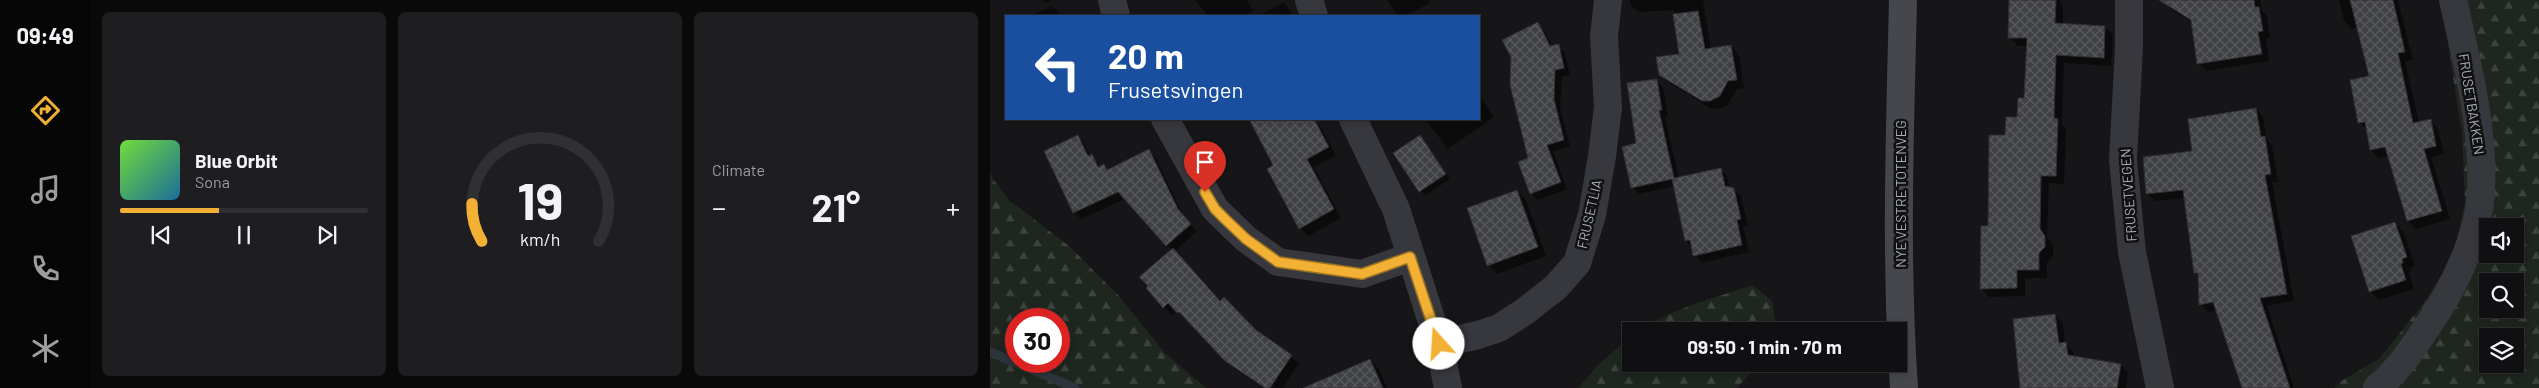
<!DOCTYPE html>
<html lang="en">
<head>
<meta charset="utf-8">
<style>
  :root { --surface:#101012; --page:#1e1e20; --text:#f1f3f6; --muted:#9c9d9f; --line:#303032; --accent:#f2b134 }
  body { margin:0; font-family:Barlow,sans-serif; background:var(--page); color:var(--text); height:100vh; display:flex; flex-direction:column; font-size:19px; white-space:nowrap }
  * { box-sizing:border-box; margin:0 }
  p { font-size:16px; color:var(--muted) }
  .icon { flex:none; width:28px; height:28px; fill:none; stroke:currentColor; stroke-width:2; stroke-linecap:round; stroke-linejoin:round }
  .map { position:relative; flex:1; overflow:hidden }
  .details { display:flex; flex-direction:column; gap:12px; padding:12px; background:#09090a; width:900px }
  .details>* { flex:none }
  .hud { position:absolute; left:15px; top:15px; width:475px; height:105px; border-radius:0px; box-shadow:0 2px 8px #0003,0 0 0 1px var(--line); background:#1a4fa0; color:#fff; overflow:hidden }
  .controls { position:absolute; left:1489px; top:218px; display:grid; gap:10px }
  .controls a { display:grid; place-items:center; width:45px; height:45px; border-radius:0px; background:var(--surface); box-shadow:0 2px 8px #0003,0 0 0 1px var(--line); font-size:25px }
  .speed { position:absolute; left:15px; top:308px; display:flex; gap:10px; font-size:25px; font-weight:700; text-align:center }
  .speed>* { display:grid; place-content:center; width:65px; height:65px; border-radius:50%; background:var(--surface); box-shadow:0 2px 8px #0003,0 0 0 1px var(--line); line-height:1 }
  .speed .limit { border:8px solid #d22; background:#fff; color:#111 }
  .pin { position:absolute; display:grid; place-items:center; width:42px; height:42px; color:#fff; margin:-51px -21px; border-radius:50% 50% 50% 0; rotate:-45deg; box-shadow:0 0 5px #0007 }
  .pin .icon { rotate:45deg }
  .me { position:absolute; width:55px; margin:-28px; rotate:341deg; stroke-linejoin:round; filter:drop-shadow(0 0 4px #0008) }
  .turn { display:flex; align-items:center; gap:18px; height:105px; padding:0 20px; font-size:22px }
  .turn .icon { width:65px; height:65px; stroke-width:2.5 }
  .turn b { display:block; font-size:35px; line-height:42px }
  .big { font-size:38px; font-weight:700; line-height:1.1 }
  .details .card { flex:1; display:flex; flex-direction:column; justify-content:center; gap:8px; min-width:0; padding:0 18px; border-radius:8px; background:var(--page) }
  .details .dial { align-items:center; gap:0 }
  .dial svg { height:130px; overflow:visible; fill:none; stroke:var(--line); stroke-width:7; stroke-linecap:round; text-anchor:middle }
  .dial text { fill:var(--text); stroke:none }
  .song { display:flex; align-items:center; gap:15px }
  .cover { width:60px; height:60px; border-radius:8px; background:linear-gradient(135deg,hsl(100 70% 55%),hsl(200 70% 35%)) }
  .played { height:5px; border-radius:2px; background:linear-gradient(90deg,var(--accent) 40%,var(--line) 40%) }
  .keys { display:flex; justify-content:space-around; direction:ltr }
  .heat { display:flex; justify-content:space-between; align-items:center; font-size:28px; direction:ltr }
  .details .tiles { flex:1; display:grid; gap:12px; grid-template-columns:repeat(3,1fr) }
  .trip { position:absolute; left:632px; top:322px; width:285px; height:50px; border-radius:0px; background:var(--surface); box-shadow:0 2px 8px #0003,0 0 0 1px var(--line); font-weight:700; line-height:50px; text-align:center }
  main { display:flex; flex:1; min-height:0 }
  .tabs { display:flex; flex-direction:column; width:90px; justify-content:space-around; align-items:center; background:#060607; color:var(--muted) }
  .tabs .icon { width:35px; height:35px }
  .tabs .selected { color:var(--accent) }
  .tabs b { font-size:22px; color:var(--text) }
  .map>svg:first-child { display:block }
  .forest { fill:url(#forest-firs); fill-rule:evenodd }
  .shadow { fill:#0007 }
  .lines { fill:none; stroke-linecap:round; stroke-linejoin:round }
  .stream { stroke:#2c353c; stroke-width:9 }
  .building { fill:url(#building-cross-hatch); stroke:#303034 }
  .minor { stroke:#37383d; stroke-width:28 }
  .secondary { stroke:#45474d; stroke-width:28 }
  .route-casing { stroke:#9d7322; stroke-width:12 }
  .route { stroke:#f2b134; stroke-width:9 }
  .labels { text-anchor:middle; dominant-baseline:central; stroke-width:5; stroke-linejoin:round; paint-order:stroke }
  .street-label { font-size:14px; fill:#a8adb8; stroke:#111113 }
</style>
</head>
<body>
<main>
<nav class="tabs">
<b>09:49</b>
<svg class="icon selected" aria-label="directions" viewBox="0 0 24 24"><path d="M12 3l9 9-9 9-9-9zM9 14v-3h6M13 9l2 2-2 2"/></svg>
<svg class="icon" aria-label="music" viewBox="0 0 24 24"><path d="M9 18V5l10-2v13"/><circle cx="6" cy="18" r="3"/><circle cx="16" cy="16" r="3"/></svg>
<svg class="icon" aria-label="phone" viewBox="0 0 24 24"><path d="M5 4h4l2 5-3 2q2 4 5 5l2-3 5 2v4C11 20 4 13 5 4z"/></svg>
<svg class="icon" aria-label="climate" viewBox="0 0 24 24"><path d="M12 3v18M4 7l16 10M4 17L20 7"/></svg>
</nav>
<section class="details">
<div class="tiles">
<div class="card">
<div class="song"><i class="cover"></i><div><b>Blue Orbit</b><p>Sona</p></div></div>
<div class="played"></div>
<div class="keys"><svg class="icon" aria-label="previous" viewBox="0 0 24 24"><path d="M18 5L8 12l10 7zM5 5v14"/></svg><svg class="icon" aria-label="pause" viewBox="0 0 24 24"><path d="M8 5v14M16 5v14"/></svg><svg class="icon" aria-label="next" viewBox="0 0 24 24"><path d="M6 5l10 7-10 7zM19 5v14"/></svg></div>
</div>
<div class="card dial"><svg viewBox="0 0 100 80">
<path d="M14 69A42 42 0 1 1 86 69"/>
<path d="M14 69A42 42 0 0 1 8 46" stroke="#f2b134"/>
<text x="50" y="56" font-size="32" font-weight="700">19</text>
<text x="50" y="72" font-size="11">km/h</text>
</svg></div>
<div class="card"><p>Climate</p>
<div class="heat"><a>−</a><b class="big">21°</b><a>+</a></div>
</div>
</div>
</section>
<div class="map">
<svg width="1549" height="388" viewBox="0 0 1549 388">
  <defs>
    <pattern id="forest-firs" width="22" height="20" patternUnits="userSpaceOnUse" patternTransform="scale(1.25)"><rect width="22" height="20" fill="#1e261f"/><path d="M5 1l3.5 6h-7zM16 11l3.5 6h-7z" fill="#3c433d"/></pattern>
    <pattern id="building-cross-hatch" width="8" height="8" patternUnits="userSpaceOnUse" patternTransform="scale(1.25)"><rect width="8" height="8" fill="#404145"/><path d="M0 0l8 8M0 8l8-8" fill="none" stroke="#595a5e"/></pattern>
  </defs>
  <rect width="100%" height="100%" fill="#161618"/>
  <!-- forest -->
  <path class="forest" d="M1451 0H1549V388H1344L1353 380 1389 359 1433 304 1463 257 1475 202 1472 133ZM1498 226H1525V254H1498ZM1498 281H1525V309H1498ZM1498 336H1525V364H1498Z
    M0 171 3 179 20 201 79 246 129 296 175 353 216 388H0ZM26 319H69V361H26Z
    M763 285 782 301 787 331H649C682 308 725 298 763 285Z
    M641 336V364H769L747 388H588L607 366Z"/>
  <!-- shadow -->
  <path class="shadow" d="M52 0H62L55 3Z
    M205 0H257L263 11 254 16H218Z
    M397 0H438L440 3 415 16H408Z
    M640 0H713L721 50 741 46 749 55 754 88 747 89 738 104 733 108 722 109 679 83 670 75 691 55 684 10 648 12 640 4Z
    M1021 0H1070L1073 7V25L1115 27 1123 35 1121 66 1074 63 1072 125 1076 128 1074 184 1059 183 1057 238 1063 245V256L1057 262V278H1035V296L999 297 991 288 999 227 1017 137 1028 118 1036 100 1038 46H1028L1019 37Z
    M1175 0H1270L1271 10 1277 16 1280 38 1276 39 1279 61 1216 71 1209 63 1203 23 1182 10 1174 2Z
    M1349 0H1408L1423 60 1415 61 1429 123 1440 120 1448 129 1454 154 1441 157 1460 219 1426 229 1418 221 1399 156 1389 158 1381 150 1377 130 1370 122 1381 77 1369 27 1362 29 1354 21Z
    M294 2 303 16H271L270 15Z
    M62 6 72 16H40Z
    M547 24 554 31 563 47 568 46 575 53 580 75 572 77 570 107 580 147 563 151 577 189 548 200 541 193 539 159Z
    M666 80 673 87 678 117H675L689 178 730 169 737 176 740 188 751 196 758 226 753 227 759 252 711 263 696 240 685 186 649 194 642 187 647 144Z
    M489 95 504 117 458 149 435 119H489Z
    M1266 109 1273 117 1277 140 1282 145 1288 182H1282L1304 301 1277 306 1304 388H1253L1227 310 1218 312 1211 304 1209 277 1205 273 1196 198 1165 201 1157 193 1204 152Z
    M260 119H321L332 129 346 156 324 167 351 218 318 236 310 228 285 166Z
    M88 136 94 143 101 156 111 167 114 165 119 170 159 151 166 158 194 217 207 231 185 251 230 302 309 363 292 388H273L245 369 198 319 196 320 187 311 182 315 174 307 151 277 182 250 135 199 91 219 84 213 56 151Z
    M430 137 460 179 435 196 405 154Z
    M527 191 536 200 556 256 507 274 498 265Z
    M1405 223 1414 232 1425 266 1420 268 1421 272H1419L1424 289 1389 300 1380 291Z
    M1065 316 1073 323 1075 344 1083 351 1084 357 1131 365 1138 372 1136 388H1032Z
    M380 360 389 369 397 388H345Z"/>
  <g class="lines">
    <!-- stream -->
    <path class="stream" d="M0 352 85 388"/>
  </g>
  <!-- building -->
  <path class="building" d="M1019 0H1066L1065 23 1115 26 1114 58 1066 55 1064 118 1068 119 1066 176H1051L1050 229 1055 236V247L1049 253V270H1027V288L990 289 991 226H998L999 135H1015L1016 117H1027L1028 98H1034L1037 38H1018Z
    M1169 0H1264L1265 7H1269L1273 31 1268 32 1272 54 1207 64 1201 20Z
    M1360 0H1403L1415 52 1408 53 1423 123 1441 119 1446 146 1434 149 1452 211 1417 221 1395 147 1380 150 1375 122 1368 123 1360 80 1379 76Z
    M708 11 715 49 741 45 747 80 738 81 730 96 720 101H712L669 75 666 57 689 54 683 14Z
    M548 22 560 46 569 44 574 68 565 70 564 99 574 140 557 145 571 182 540 194 528 162 538 158 520 85 521 57 512 40Z
    M667 79 672 110H669L684 178 731 168 735 186 744 188 751 219 747 220 752 245 703 256 700 240 695 241 682 179 641 188 632 147 646 143 637 83Z
    M1266 108 1271 137 1275 136 1281 174 1275 175 1297 294 1270 298 1300 388H1252L1223 302 1209 305 1208 273H1204L1193 190 1156 194 1153 157 1202 151 1198 119Z
    M259 119H324L339 147 317 159 344 209 309 229 277 169 283 165Z
    M88 135 98 156 102 154 108 167 114 164 117 170 159 149 188 209 201 224 176 246 128 192 83 213 54 151Z
    M430 135 456 174 429 192 403 153Z
    M527 190 548 247 497 266 477 208Z
    M1405 222 1417 257 1412 259 1413 263 1411 264 1416 280 1379 292 1361 236Z
    M183 248 230 301 234 297 266 330 302 355 280 388H275L235 361 189 312 187 313 178 303 173 308 156 288 158 286 149 277Z
    M1065 314 1069 343 1076 342 1078 355 1131 364 1127 388H1030L1023 319Z
    M380 359 393 388H313Z"/>
  <g class="lines">
    <!-- minor -->
    <path class="minor" d="M122 0 126 16
      M319 0 324 16
      M1139 0V47L1133 160 1142 252 1170 388
      M175 119 225 209 256 239 288 262 372 274 420 257
      M363 119 406 209 449 344 458 388
      M449 344 488 335 509 328 534 312 566 287 587 263 602 215 612 156 618 107 614 36 618 0
      M1387 388C1407 372 1423 348 1437 327 1463 290 1489 236 1491 191 1494 127 1477 62 1463 0"/>
    <!-- secondary -->
    <path class="secondary" d="M913 0C910 129 905 259 914 388"/>
  </g>
  <g class="lines">
    <!-- route casing -->
    <g class="route-casing">
      <path id="route" d="M215 192 225 209 235 219 256 239 288 262 372 274 420 257 449 344"/>
    </g>
    <!-- route -->
    <use href="#route" class="route"/>
  </g>
  <g class="labels">
    <!-- street labels -->
    <g class="street-label">
      <text transform="translate(1482 104) rotate(81)">FRUSETBAKKEN</text>
      <text transform="translate(910 194) rotate(-90)">NYE VESTRE TOTENVEG</text>
      <text transform="translate(1138 195) rotate(-94)">FRUSETVEGEN</text>
      <text transform="translate(599 214) rotate(-77)">FRUSETLIA</text>
    </g>
  </g>
</svg>
<div class="controls">
<a><svg class="icon" aria-label="sound" viewBox="0 0 24 24"><path d="M4 9h4l5-4v14l-5-4H4zM17 9q2 3 0 6"/></svg></a>
<a><svg class="icon" aria-label="search" viewBox="0 0 24 24"><circle cx="10" cy="10" r="6"/><path d="M15 15l6 6"/></svg></a>
<a><svg class="icon" aria-label="layers" viewBox="0 0 24 24"><path d="M12 4l9 5-9 5-9-5zM3 14l9 5 9-5"/></svg></a>
</div>
<div class="speed"><div class="limit">30</div></div>
<div class="pin" style="left:215px;top:192px;background:#d93025"><svg class="icon" aria-label="arrive" viewBox="0 0 24 24"><path d="M6 21V4h12l-3 4 3 4H6"/></svg></div>
<svg class="me" style="left:449px;top:344px" viewBox="-20 -20 40 40"><circle r="19" fill="#fff"/><path d="M0-13L10 11 0 6-10 11z" fill="#f2b134"/></svg>
<div class="trip">09:50 · 1 min · 70 m</div>
<div class="hud">
<div class="turn"><svg class="icon" aria-label="left" viewBox="0 0 24 24"><path d="M17 20v-9H6M10 6l-5 5 5 5"/></svg><div><b>20 m</b>Frusetsvingen</div></div>
</div>
</div>
</main>
</body>
</html>
